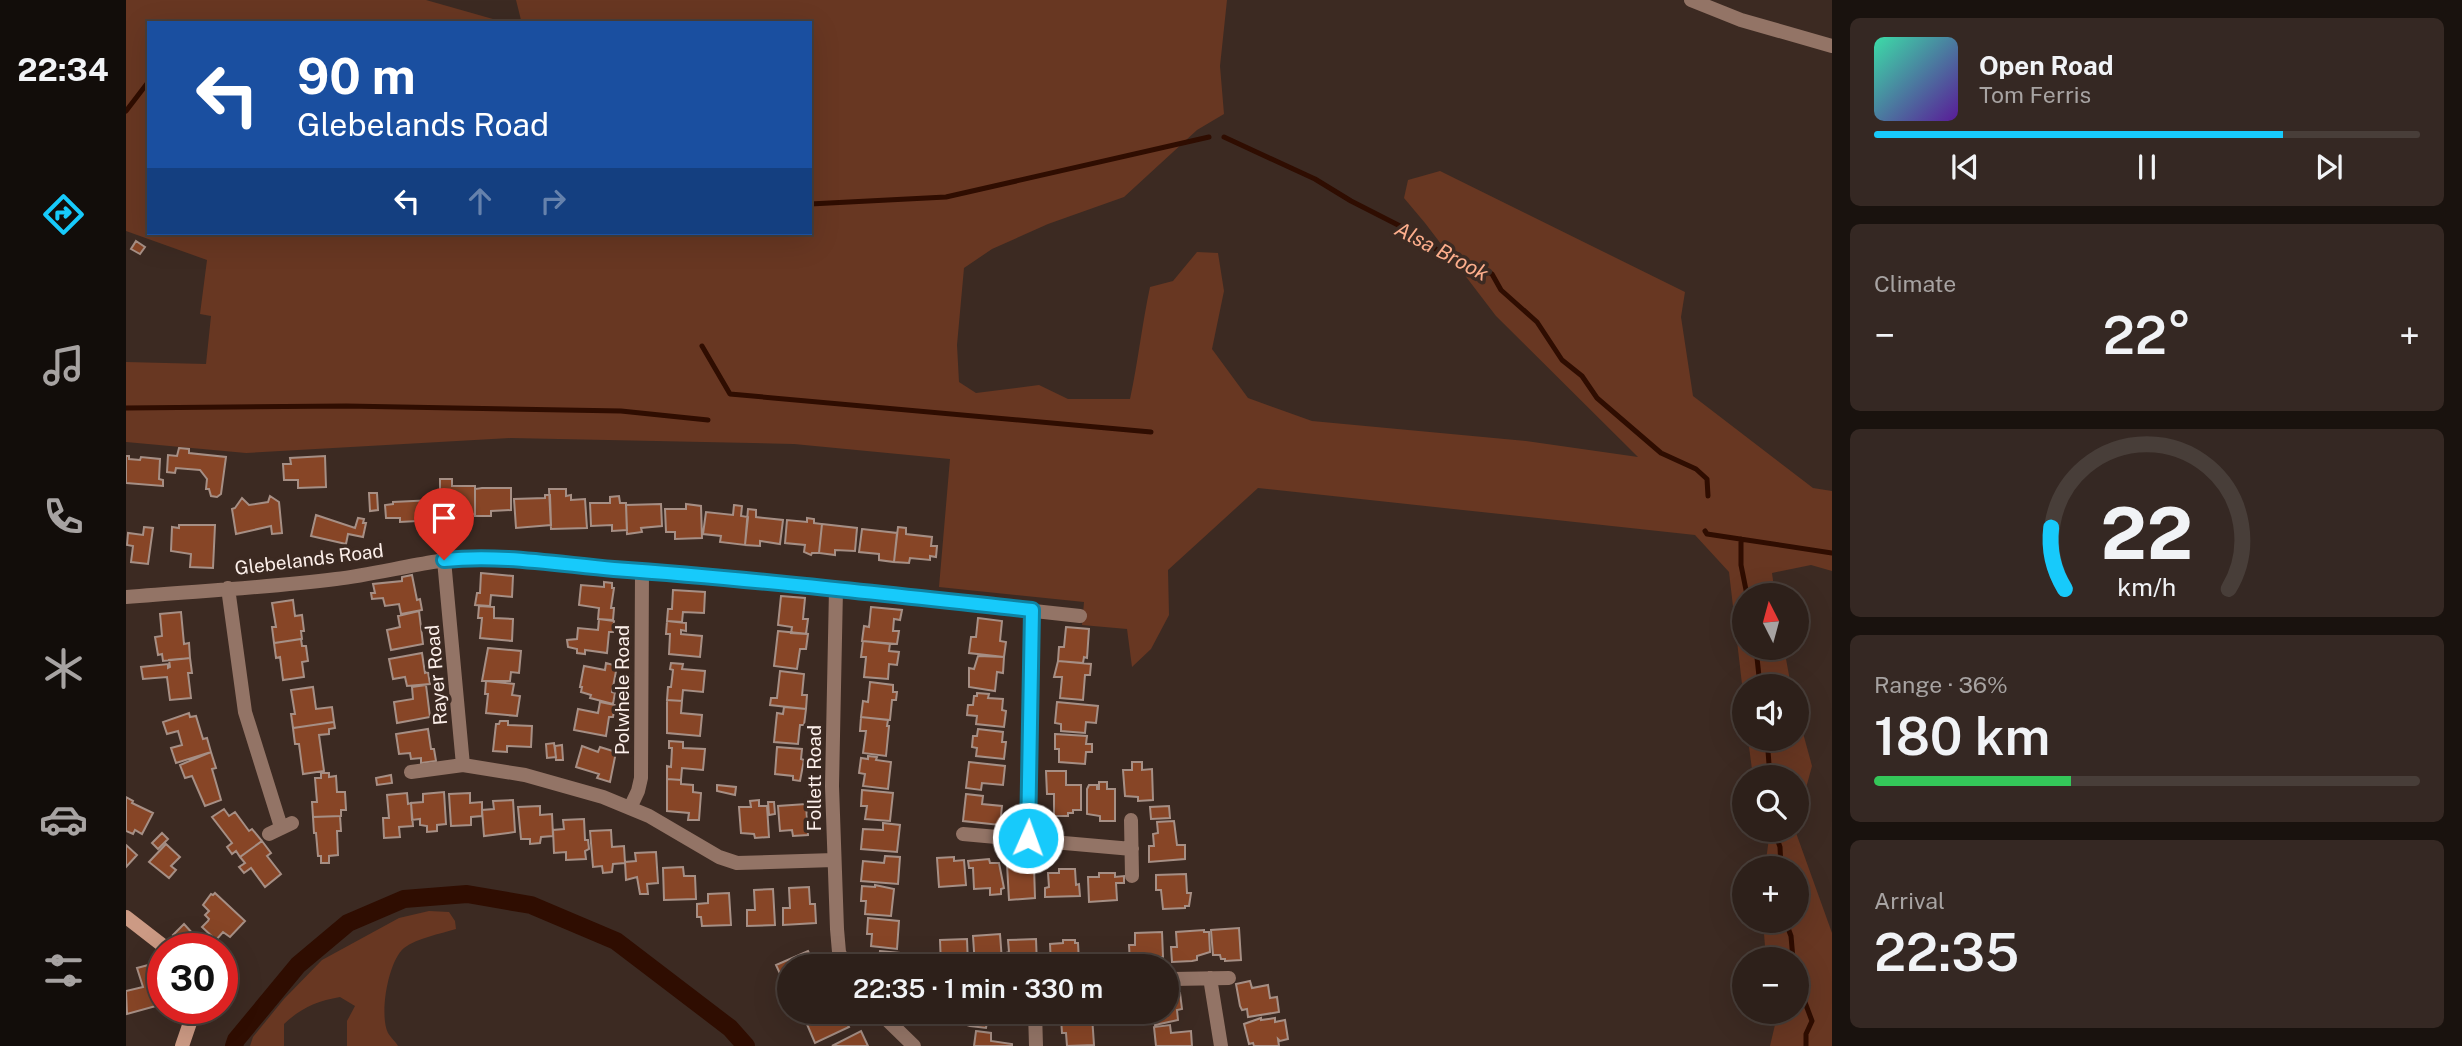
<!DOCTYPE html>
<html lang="en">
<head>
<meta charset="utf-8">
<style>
  :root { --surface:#2d201a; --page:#352823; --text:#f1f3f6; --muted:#a7a3a2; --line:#483e39; --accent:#17cafb }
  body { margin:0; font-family:"Public Sans",sans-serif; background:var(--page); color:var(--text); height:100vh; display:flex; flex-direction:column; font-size:26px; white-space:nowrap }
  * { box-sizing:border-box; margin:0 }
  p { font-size:23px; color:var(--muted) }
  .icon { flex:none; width:38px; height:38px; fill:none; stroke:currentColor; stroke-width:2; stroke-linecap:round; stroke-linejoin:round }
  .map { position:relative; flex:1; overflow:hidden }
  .panel { display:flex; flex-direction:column; gap:18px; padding:18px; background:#19120e; width:630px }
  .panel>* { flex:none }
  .banner { position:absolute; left:21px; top:21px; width:665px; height:214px; border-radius:0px; box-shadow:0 7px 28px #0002,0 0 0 2px var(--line); background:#1a4fa0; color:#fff; overflow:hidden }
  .needle { width:46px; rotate:354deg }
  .controls { position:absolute; left:1606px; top:583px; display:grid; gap:14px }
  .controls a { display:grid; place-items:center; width:77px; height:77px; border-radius:50%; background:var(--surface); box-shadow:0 7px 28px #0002,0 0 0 2px var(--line); font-size:35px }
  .speed { position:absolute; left:21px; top:933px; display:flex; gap:14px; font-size:35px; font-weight:700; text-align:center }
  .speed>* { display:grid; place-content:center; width:91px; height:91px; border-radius:50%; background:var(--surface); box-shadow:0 7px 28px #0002,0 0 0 2px var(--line); line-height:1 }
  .speed .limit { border:10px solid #d22; background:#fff; color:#111 }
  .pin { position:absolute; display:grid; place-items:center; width:60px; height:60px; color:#fff; margin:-72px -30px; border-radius:50% 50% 50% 0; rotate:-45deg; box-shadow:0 0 7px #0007 }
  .pin .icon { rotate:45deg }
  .me { position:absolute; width:77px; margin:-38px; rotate:2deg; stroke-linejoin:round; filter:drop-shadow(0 0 5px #0008) }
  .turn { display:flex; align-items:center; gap:24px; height:147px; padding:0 35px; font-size:32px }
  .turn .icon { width:91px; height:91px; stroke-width:2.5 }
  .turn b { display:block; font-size:49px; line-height:60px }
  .lanes { display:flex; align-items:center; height:66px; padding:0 35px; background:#0003; justify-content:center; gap:35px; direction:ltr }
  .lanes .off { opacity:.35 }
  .big { font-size:52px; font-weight:600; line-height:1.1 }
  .panel .tile { flex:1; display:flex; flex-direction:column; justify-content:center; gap:10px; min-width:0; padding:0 24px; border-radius:10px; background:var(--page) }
  .panel .dial { align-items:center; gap:0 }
  .dial svg { height:182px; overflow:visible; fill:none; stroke:var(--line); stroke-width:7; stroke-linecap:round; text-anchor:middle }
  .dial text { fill:var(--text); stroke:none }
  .song { display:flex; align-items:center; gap:21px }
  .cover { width:84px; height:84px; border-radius:10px; background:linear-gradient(135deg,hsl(160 70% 55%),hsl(270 70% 35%)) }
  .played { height:7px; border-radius:4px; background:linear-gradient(90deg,var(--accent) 75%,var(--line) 75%) }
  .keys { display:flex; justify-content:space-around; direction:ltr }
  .heat { display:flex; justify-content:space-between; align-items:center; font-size:38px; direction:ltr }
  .charge { height:10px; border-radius:5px; background:linear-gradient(90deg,#34c759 36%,var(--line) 0) }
  .trip { position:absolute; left:651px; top:954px; width:402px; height:70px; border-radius:35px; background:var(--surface); box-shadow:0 7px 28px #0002,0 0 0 2px var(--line); font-weight:600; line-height:70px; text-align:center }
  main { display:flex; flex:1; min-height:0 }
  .tab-bar { display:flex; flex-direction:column; width:126px; justify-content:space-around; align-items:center; background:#120d0a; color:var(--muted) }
  .tab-bar .icon { width:49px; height:49px }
  .tab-bar .active { color:var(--accent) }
  .tab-bar b { font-size:32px; color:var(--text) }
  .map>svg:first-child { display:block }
  .green { fill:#683722 }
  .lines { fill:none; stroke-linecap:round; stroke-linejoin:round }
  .stream { stroke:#2f0d01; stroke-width:5 }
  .canal { stroke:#2f0d01; stroke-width:18 }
  .building { fill:#874526; stroke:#a68f85; stroke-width:2 }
  .street { stroke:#937466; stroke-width:14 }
  .secondary { stroke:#cc9a84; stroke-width:14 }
  .route-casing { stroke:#0f83a3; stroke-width:18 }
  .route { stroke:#17cafb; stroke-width:12 }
  .labels { text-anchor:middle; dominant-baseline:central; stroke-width:7; stroke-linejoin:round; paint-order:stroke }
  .street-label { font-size:19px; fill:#fcefea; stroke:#3c2a22 }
  .water-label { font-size:21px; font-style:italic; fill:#fdae8c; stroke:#3c2a22 }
</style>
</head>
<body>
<main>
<nav class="tab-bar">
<b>22:34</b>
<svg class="icon active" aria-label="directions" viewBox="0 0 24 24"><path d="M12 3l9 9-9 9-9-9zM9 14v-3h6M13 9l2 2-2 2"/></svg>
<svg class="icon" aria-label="music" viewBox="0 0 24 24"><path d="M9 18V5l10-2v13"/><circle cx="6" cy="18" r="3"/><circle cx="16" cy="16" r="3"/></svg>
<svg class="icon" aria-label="phone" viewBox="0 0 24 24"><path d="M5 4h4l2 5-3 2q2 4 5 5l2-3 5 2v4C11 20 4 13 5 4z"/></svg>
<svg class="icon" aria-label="climate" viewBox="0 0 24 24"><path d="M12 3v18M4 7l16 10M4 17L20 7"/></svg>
<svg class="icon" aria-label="car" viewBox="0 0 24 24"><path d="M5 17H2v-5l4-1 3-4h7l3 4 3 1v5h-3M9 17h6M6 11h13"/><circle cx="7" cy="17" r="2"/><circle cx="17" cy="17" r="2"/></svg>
<svg class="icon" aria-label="filters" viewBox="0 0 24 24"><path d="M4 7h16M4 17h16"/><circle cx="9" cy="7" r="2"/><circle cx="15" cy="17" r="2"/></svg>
</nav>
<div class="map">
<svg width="1706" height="1046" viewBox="0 0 1706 1046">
  <rect width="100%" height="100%" fill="#3c2a22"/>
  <!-- green -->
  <path class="green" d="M0 0H300L381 23H23V233H684V23H385L395 20 390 0H1101L1094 66 1098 114 1071 130 998 197 922 224 866 249 838 268 831 345 833 382 850 393 913 385 942 399H1004C1012 362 1016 324 1024 287L1047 281 1071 252 1092 253 1098 291 1086 349 1122 398 1186 421 1400 441 1512 457 1370 316 1299 223 1278 198 1282 180 1314 171 1559 292 1555 317 1567 396 1687 488 1706 491V571L1685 565 1646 573 1649 595H1619V648H1658L1665 686H1619V710L1603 572 1569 535 1132 488 1042 570 1043 615 1025 649 1006 667 1001 629 956 625 958 602 813 587 824 459 668 444 385 438 120 453 0 442V362L80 364 85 316 74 314 81 260 0 231Z
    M1671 711 1686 766 1671 821V777H1627L1622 739 1671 738Z
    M1640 830H1669L1706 933V1046H1644L1652 1012H1671V959H1640L1637 921 1671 920V868H1639L1643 838Z
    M303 911 323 912 329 921 330 929C314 934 291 938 278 948 262 961 253 1015 262 1033 265 1038 270 1042 272 1046H221V1021L229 1006 214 997C191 1001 175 1008 158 1024V1046H124L127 1037 158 999 196 960 273 918Z"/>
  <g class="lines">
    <!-- stream -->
    <path class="stream" d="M0 111 23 81
      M1098 137 1189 179 1225 201 1276 227 1331 263 1348 265 1366 274 1375 290 1411 322 1436 360 1456 376 1471 398 1535 453 1570 469 1581 479 1582 496
      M684 204 820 197 1083 137
      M576 346 604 394 1025 432
      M0 408 220 406 495 411 582 420
      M1579 531 1581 534 1706 553
      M1615 539V565L1621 595
      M1630 648 1634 686
      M1641 738 1644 777
      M1648 830 1654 847 1655 868
      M1659 920 1665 936 1667 959
      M1671 981 1686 1021 1680 1034V1046"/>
    <!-- canal -->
    <path class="canal" d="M108 1046 110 1040 172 965 222 923 278 899 341 894 405 905 490 941 604 1028 620 1046"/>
  </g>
  <!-- building -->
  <path class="building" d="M10 241 19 247 14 254 5 249Z
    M53 448 63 449V453L100 457 95 494 91 497 85 496 83 489H80L81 479 74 470 50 468 49 473 41 472 42 455 51 456Z
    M0 456H3V459L14 460 15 457 34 459 33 479 37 480V486L0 483Z
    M199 456 200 487 172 488V480H158L157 464H165L164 458Z
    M314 479H326V486H349V514L334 515V509H314Z
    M356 488H385V510L365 511V516H349V489Z
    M423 489H440V496L445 495V500L459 499 461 528 425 529Z
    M243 493H251L252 510 244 511Z
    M419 495H424L425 525 390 528 388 499 419 498Z
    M144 496 153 502 156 533 146 534 145 526 110 534 106 509 109 508 116 498 123 505 142 502Z
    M493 496 494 503H500L501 530 486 531V525L465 526 464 503H484V497Z
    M308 500 309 520 274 522V518H260L259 505 267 504V502Z
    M535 504 536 526 515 528 516 532 501 534 500 505Z
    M560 504 575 506 576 538 549 539V532H540L539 509H560Z
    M608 505 616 506 615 516 622 517 619 545 594 542 595 536 577 534 580 512 607 515Z
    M622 509 630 510V517L657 520 654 544 634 541V546L619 545Z
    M190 515 229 528 232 518 238 519 237 523H240L237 537 222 534 220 544 185 536Z
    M681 518 688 519V523L696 524 693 553H686L685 555 678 552 679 545 659 543 661 520 681 522Z
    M696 524 731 528 729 551 709 550V555L693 553Z
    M53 525H89L87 568 64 567 65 554 45 551 46 527 53 528Z
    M18 527 27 528 22 564 5 562 7 546 1 545 2 533 17 535Z
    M772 527 780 528V534L806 537 805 546H811L810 557 804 556V560L784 558 783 563 768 562Z
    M736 529 771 533 768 562 753 560V554L733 552Z
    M355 573 387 576 386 597 365 595 364 606 349 605 351 593H354Z
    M286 575 291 600 294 599 296 610 275 614 273 604 259 606 257 598 246 599 245 593H249L247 584 276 581V577Z
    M478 582 486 583V588H488L485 608H488L487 620 472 619 473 608 453 605 455 585 478 587Z
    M547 590 579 592 578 613 557 612 556 622 541 621 542 609H546Z
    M655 596 679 598 677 619H682L680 634 665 633 666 627 652 625Z
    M167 600 169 616 176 615 178 631H175L176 639 148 643 146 627H150L146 603Z
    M353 606 368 607V618L387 619 386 641 354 638 356 618H352Z
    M745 607 776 610 774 620 768 619 767 631H773L771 644 736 641 738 626 743 627Z
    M293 611 297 644 265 650 261 630 274 627 272 616Z
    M55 612 58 644 63 643 64 658 37 661 36 654 32 655 29 637 36 636 34 614Z
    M852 618 876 621 874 641 880 642 878 657 843 653 845 637H850Z
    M473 619 488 621 487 632H483L481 653 459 650V654L451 653V649L442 647 441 640 451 639 452 628 472 630Z
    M541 621 560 623V631L555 630V634L576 636 574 657 543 654 544 634H540Z
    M940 627 963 629 961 658 958 657 957 663 932 661 933 647H938Z
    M652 631 682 634 680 649H674L671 669 648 666Z
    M175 639 176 646H180L182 661 176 662 178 677 157 680 154 657 150 658 148 643Z
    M737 641 764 644 763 651 773 652 771 665 763 664 762 679 738 677 740 657H735Z
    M362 648 395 651 393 673 385 672 384 681H356Z
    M296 653 299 673 302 672 304 684 281 686 279 677 267 679 263 659Z
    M852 656 878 657 877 673 871 672 869 691 843 687V668L848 669Z
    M64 658 66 673H62L65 698 44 700 41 677 17 679 15 667 42 664V668L44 667 43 660Z
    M932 661 965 664 964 675H959L957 700 934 698 936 677H928Z
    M480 663 491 666 486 692 489 693 487 704 464 698 465 695 455 692 456 687H454L458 666 479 670Z
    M545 663 557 664 556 669 579 671 577 692 557 690 556 701 541 700 542 687H545L547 670 544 669Z
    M654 671 678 674 676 695H681L680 709 644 705 645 698H651Z
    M360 681 388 684 386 695 394 696 391 716 360 713 362 694H359Z
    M744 682 767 685V692H771L770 700H766L764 720 735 717 737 701 742 702Z
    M300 685 304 717 271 723 268 702 287 699 286 687Z
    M187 687 190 709 206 707 208 722 167 728 165 714H169L165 690Z
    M851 693 863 694 862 698 877 699 876 710 880 711 878 727 850 724 851 716 841 715 842 705H847L848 696H851Z
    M541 700 556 701 555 713 576 715 574 736 541 733Z
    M474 702 489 705 487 717H483L480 736 448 730 452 709 472 713Z
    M931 702 972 706 970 723 960 722 959 733 935 731V724L929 723Z
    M658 707 680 709 678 725H674L672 744 648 742 651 713 657 714Z
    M63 713 64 717 70 716 77 739 81 738 85 752 50 763 45 748 56 745 52 731 41 734 37 722Z
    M735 717 762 720 761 726H763L760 756 737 753 740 731H734Z
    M374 721H382V725L406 726 405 747 381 746V752L367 751 370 724H373Z
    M208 722 209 728 203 729V734L193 735 198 771 177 774 173 744H169L167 728Z
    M302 729 305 749H308L310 761 295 763V758L285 759 284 753 273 754 270 734Z
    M852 729 877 732 876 742H880L878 759 850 756 851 748 846 747 847 736H851Z
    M929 734 961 736 960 744H966V752H960L959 764 933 762V749H929Z
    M543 741 557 742V748L579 749 577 770 556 768 555 780 541 779V766L545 767 546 748H543Z
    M428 743 430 757 421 758 420 744Z
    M436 745 437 760H430L429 746Z
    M456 746 472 752 474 747 490 752 484 782 471 778 473 774 450 767Z
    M651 747 676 749 675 759 678 760 674 781 667 780V776L649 774Z
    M85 752 90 768 86 769 95 800 79 806 66 776 59 778 54 765Z
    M742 756 751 757 750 760 765 762 762 789 737 786 739 774 733 773 735 758 742 759Z
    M843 762 879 766 877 785 856 783 855 790 840 788Z
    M1006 762H1016V770L1026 769 1027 800 1012 801V797L999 796 997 770H1006Z
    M920 771H940V785H955V810H947V813H942V816H928V794H921Z
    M195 773H203V777L210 776 211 792H219L220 810H215V816L187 817 186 802H191L189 778H195Z
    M265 775 266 783 251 785 250 778Z
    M541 779 555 780V784L567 785V792L575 793 573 820H562L563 813 541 811Z
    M973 782H981V789H989V821H974V816L961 814V789L963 785H971V789H973Z
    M591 785 610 787 609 795 591 791Z
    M736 790 767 793 764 821 739 819 741 806H735Z
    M318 792 320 824 311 825V831L301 832V826L294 825V819L286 820 285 803 297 802V794Z
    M281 793 282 804 285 803 287 826 273 827 274 837 258 838 257 818H263L261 795Z
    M344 793V803L356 802V816L345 817V825L325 826 323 794Z
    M840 794 857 796 856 804 876 806 874 825 837 821Z
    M0 797 7 801 6 803 27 813 16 834 9 830 7 834 0 831Z
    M387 800 389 832 358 836 356 810 368 809 367 801Z
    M633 800V806H641L643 837 629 838 628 834 615 833 613 807H625L624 801Z
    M642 802H648L649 814 643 815Z
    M680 804 682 835 667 836 666 830 654 831 652 806Z
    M414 806V815L426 814 427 836 415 837 414 843 404 844V839H395L392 807Z
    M1043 806 1044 818 1025 819 1024 807Z
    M98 809 103 816 109 812 123 831 126 829 136 841 114 857 110 851 106 854 101 847 106 843 86 817Z
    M214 816 215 831H211L212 855 203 856V863H195V856H192L190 833H188L187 817Z
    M458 819 459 840H462L463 849 459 851 460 859 440 860V852L428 853 427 830 438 829 437 820Z
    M1048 821 1051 845H1059V859L1023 862V846H1028L1027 834 1032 833 1031 822Z
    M757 823 774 825 771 852 735 849 737 829 757 830Z
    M485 830 486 847 498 846 499 863 487 864 486 872 477 873 476 866 467 867 464 831Z
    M36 833 42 839 32 849 26 843Z
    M136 841 145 853 141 856 155 874 139 887 125 868 118 873 113 867 119 863 114 857Z
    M40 844 54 857 45 866 50 870 43 878 23 862Z
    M0 845 11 855 0 867Z
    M530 852 532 883 521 884 522 894H514L511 877 500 880 499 862 510 861 509 853Z
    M759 856 774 857 772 884 735 881 737 861 758 863Z
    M828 857V861L838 860 840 885 813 887 811 858Z
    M863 859 864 863H873L878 888 875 889V894L864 895V888L848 889 847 868H843L842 861Z
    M898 863V866H908L909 898 883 900 881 864Z
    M557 867 558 876H569L570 899 538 900 537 868Z
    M933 869H949L950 885 953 884 954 896 919 897V888L923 887 922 873H933Z
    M973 873H989V877L998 876V883H990L991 900 963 902 962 877H973Z
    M1060 874 1061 893H1065L1063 906H1059V908L1037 909 1035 890H1030V875Z
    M749 885 768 889 765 916 739 914 740 901H735L736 886 749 887Z
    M683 887 684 904H689L690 923 657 925V908H664L663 888Z
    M647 889 649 925 621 926V910H629L628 890Z
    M89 893 119 921 104 937 97 932 90 940 76 927 82 921 83 919 79 915 83 911 77 905 85 894 87 895Z
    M603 893 605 925 576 926 575 917H571V904L582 903V894Z
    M742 918 773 921 771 949 745 946 746 934H741Z
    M58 924 68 935 57 945 47 935Z
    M1113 928 1115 960 1099 961V959H1095L1094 955H1087L1085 930Z
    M1078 930V932H1083L1084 952 1071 956V960L1066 961 1046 962 1045 947H1051L1050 932Z
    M1036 932 1037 957 1030 958V962L1024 963 1004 964 1003 945H1009V933Z
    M874 934 876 961 863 962V966H849L847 936Z
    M841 939 842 965 815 966 814 940Z
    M910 939 911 965 884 966V963L880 964V953L883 952 882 940Z
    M937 940H949V943H952L953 962H957V966H925L924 944 937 943Z
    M682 951 689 966H663V987L661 989 650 965Z
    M754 951 784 954V957L791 960V966H752Z
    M995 955V966H967V956Z
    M26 964 37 1004 1 1014 0 991 17 987 11 968Z
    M1124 981 1126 988 1142 985 1144 998 1151 997 1153 1012 1122 1017 1121 1009 1116 1010 1114 1006 1110 984Z
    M1054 993 1056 1009 1051 1010 1052 1020 1029 1025 1027 1012H1041V994Z
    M702 1012H715L723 1027 689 1043 680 1022Z
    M846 1012H883L882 1024 861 1022 860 1028 844 1026 841 1025 842 1014H846Z
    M966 1016 968 1045 941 1046 940 1033H936L935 1018Z
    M1135 1018V1020L1149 1018V1022L1159 1020 1162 1039 1154 1041 1152 1039 1153 1046H1128L1127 1043 1123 1044 1118 1024Z
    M1044 1025 1045 1033 1065 1031 1066 1046H1030L1028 1027Z
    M735 1031 742 1046H706Z
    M850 1031 865 1033V1041L886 1044V1046H848Z"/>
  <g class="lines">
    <!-- street -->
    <path class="street" d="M1565 0 1615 20 1706 46
      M318 560 337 765 399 775 477 797 523 816 593 857 611 863 708 860
      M102 588 119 712 155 827
      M710 589 706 786 711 929 713 952 719 966
      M0 597C70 591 140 588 210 579 258 573 305 559 354 557L710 589 954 616
      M285 772 337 765
      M504 808 512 791 515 778 516 571
      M1005 820 1006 876
      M143 834 166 823
      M837 834 1006 849
      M902 838 906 610
      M1084 978 1095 1046
      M1047 979 1103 978
      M753 1012 788 1046
      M909 1012 910 1046"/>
    <!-- secondary -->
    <path class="secondary" d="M0 917 40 948
      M56 1046 69 1008"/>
  </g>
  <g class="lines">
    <!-- route casing -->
    <g class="route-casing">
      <path id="route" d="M318 560C374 554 431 564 488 569 627 579 767 595 906 610L902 838"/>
    </g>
    <!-- route -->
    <use href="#route" class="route"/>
  </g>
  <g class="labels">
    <!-- street labels -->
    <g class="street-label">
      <text transform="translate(183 559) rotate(-7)">Glebelands Road</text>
      <text transform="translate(310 675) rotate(-95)">Rayer Road</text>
      <text transform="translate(496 690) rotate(-90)">Polwhele Road</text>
      <text transform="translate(688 778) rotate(-90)">Follett Road</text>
    </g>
    <!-- water labels -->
    <g class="water-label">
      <text transform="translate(1316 251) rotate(28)">Alsa Brook</text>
    </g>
  </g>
</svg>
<div class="controls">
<a><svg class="needle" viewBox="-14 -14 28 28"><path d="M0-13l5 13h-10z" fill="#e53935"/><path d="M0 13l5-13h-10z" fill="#a7a3a2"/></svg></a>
<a><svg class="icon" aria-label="sound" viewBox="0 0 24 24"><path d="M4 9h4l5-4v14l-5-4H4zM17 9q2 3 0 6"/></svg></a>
<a><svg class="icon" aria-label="search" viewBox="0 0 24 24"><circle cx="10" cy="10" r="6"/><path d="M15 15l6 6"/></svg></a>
<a>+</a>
<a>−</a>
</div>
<div class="speed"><div class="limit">30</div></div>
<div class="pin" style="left:318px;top:560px;background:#d93025"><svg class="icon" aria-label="arrive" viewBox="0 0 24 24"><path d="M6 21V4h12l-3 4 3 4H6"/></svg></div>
<svg class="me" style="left:902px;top:838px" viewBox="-20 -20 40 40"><circle r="17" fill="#17cafb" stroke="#fff" stroke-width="3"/><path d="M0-11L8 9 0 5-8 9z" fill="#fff"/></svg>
<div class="trip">22:35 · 1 min · 330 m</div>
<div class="banner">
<div class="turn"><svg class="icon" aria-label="left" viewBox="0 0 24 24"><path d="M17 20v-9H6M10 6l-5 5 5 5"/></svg><div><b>90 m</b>Glebelands Road</div></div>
<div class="lanes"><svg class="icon" aria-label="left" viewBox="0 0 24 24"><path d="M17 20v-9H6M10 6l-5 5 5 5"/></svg><svg class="icon off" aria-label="ahead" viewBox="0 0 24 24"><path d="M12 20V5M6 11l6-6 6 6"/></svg><svg class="icon off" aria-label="right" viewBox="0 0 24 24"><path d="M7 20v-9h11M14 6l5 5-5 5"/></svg></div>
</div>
</div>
<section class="panel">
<div class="tile">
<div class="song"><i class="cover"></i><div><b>Open Road</b><p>Tom Ferris</p></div></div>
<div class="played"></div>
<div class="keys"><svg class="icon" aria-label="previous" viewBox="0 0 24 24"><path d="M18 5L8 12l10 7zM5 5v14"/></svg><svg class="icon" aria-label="pause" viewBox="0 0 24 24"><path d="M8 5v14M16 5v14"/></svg><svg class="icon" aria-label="next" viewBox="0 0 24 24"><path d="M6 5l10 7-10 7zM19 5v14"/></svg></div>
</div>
<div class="tile"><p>Climate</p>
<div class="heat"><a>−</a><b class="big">22°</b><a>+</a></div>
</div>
<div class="tile dial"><svg viewBox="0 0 100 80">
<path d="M14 69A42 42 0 1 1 86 69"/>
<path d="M14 69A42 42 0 0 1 8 42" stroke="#17cafb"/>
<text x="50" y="56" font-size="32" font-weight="700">22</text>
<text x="50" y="72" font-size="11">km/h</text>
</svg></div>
<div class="tile"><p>Range · 36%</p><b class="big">180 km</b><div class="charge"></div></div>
<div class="tile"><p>Arrival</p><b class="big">22:35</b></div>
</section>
</main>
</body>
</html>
